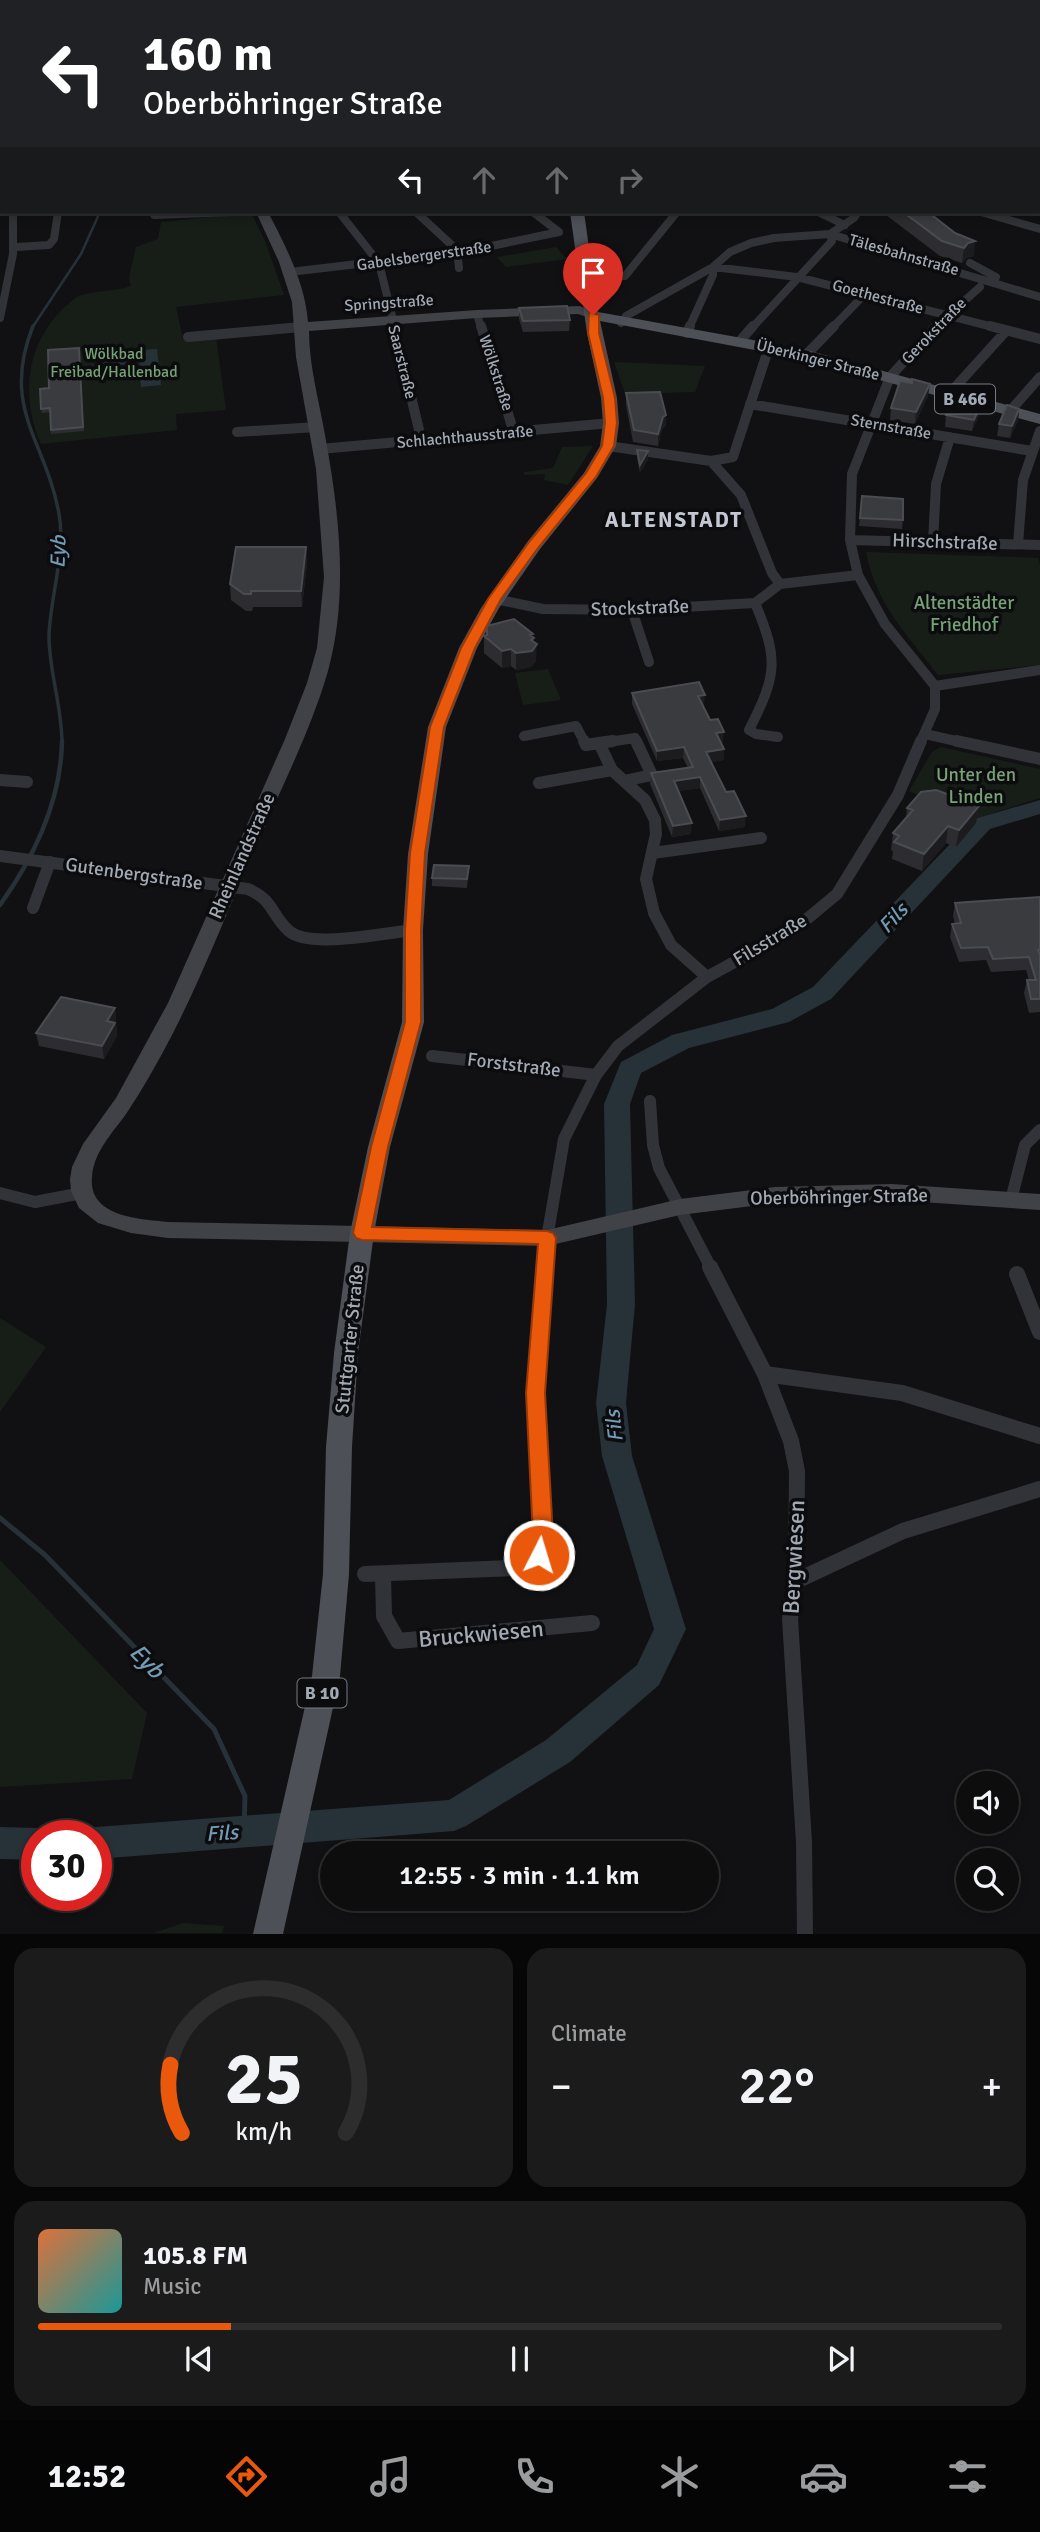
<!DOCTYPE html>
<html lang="en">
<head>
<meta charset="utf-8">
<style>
  :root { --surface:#0d0d0e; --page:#1b1b1c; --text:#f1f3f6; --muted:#9a9c9e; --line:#2d2d2e; --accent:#ea580c }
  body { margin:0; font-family:Signika,sans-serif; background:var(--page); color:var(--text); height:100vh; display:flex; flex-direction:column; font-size:26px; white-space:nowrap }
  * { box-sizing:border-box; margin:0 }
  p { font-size:23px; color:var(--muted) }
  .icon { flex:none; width:38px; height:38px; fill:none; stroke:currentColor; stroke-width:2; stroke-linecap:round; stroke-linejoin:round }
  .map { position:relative; height:1934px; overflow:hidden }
  .sheet { display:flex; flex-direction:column; gap:14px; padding:14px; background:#070708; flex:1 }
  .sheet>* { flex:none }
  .guide { position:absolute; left:0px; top:0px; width:1041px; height:214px; box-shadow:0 4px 10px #0003,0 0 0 2px var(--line); background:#202124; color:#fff; overflow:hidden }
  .fabs { position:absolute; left:956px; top:1771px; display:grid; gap:14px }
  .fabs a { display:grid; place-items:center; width:63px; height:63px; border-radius:50%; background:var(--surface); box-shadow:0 4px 10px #0003,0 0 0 2px var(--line); font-size:35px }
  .speed { position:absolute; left:21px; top:1820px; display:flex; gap:14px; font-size:35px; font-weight:700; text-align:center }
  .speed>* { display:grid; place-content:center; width:91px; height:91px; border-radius:50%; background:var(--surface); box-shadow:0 4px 10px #0003,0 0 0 2px var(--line); line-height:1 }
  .speed .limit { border:10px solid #d22; background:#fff; color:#111 }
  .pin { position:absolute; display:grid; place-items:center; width:60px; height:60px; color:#fff; margin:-72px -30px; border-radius:50% 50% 50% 0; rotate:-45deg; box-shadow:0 0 7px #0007 }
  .pin .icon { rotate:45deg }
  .me { position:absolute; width:77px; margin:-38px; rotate:5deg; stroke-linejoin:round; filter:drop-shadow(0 0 5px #0008) }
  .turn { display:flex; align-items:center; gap:24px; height:147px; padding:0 28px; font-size:32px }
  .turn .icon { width:91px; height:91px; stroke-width:2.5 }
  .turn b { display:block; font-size:49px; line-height:60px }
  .lanes { display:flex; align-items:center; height:66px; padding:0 28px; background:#0003; justify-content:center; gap:35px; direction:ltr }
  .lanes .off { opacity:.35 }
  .big { font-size:52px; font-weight:600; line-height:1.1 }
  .sheet .tile { flex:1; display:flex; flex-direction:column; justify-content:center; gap:10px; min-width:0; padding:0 24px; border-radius:21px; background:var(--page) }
  .sheet .dial { align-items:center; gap:0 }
  .dial svg { height:182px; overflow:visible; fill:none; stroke:var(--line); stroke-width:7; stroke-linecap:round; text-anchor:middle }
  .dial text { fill:var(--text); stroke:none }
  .song { display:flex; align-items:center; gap:21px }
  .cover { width:84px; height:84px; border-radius:10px; background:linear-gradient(135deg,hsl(20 70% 55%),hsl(180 70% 35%)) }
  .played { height:7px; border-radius:4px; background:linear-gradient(90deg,var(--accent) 20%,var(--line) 20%) }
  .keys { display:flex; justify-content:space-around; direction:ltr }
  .heat { display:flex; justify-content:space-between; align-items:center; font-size:38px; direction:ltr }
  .sheet .tiles { flex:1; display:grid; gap:14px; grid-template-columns:1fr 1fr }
  .tile:last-child { grid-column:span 2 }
  .trip { position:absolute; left:320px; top:1841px; width:399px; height:70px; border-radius:35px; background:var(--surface); box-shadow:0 4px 10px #0003,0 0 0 2px var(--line); font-weight:600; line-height:70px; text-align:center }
  .dock { display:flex; height:112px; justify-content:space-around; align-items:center; background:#050506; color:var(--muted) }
  .dock .icon { width:49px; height:49px }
  .dock .active { color:var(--accent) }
  .dock b { font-size:32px; color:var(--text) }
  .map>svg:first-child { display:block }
  .green { fill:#171e18 }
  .water { fill:#263138 }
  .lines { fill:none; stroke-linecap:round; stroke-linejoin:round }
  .stream-far3 { stroke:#263138; stroke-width:2.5 }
  .stream-far2 { stroke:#263138; stroke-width:3.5 }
  .stream-far1 { stroke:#263138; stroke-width:4.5 }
  .stream { stroke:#263138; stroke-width:5 }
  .river { fill:#263138; fill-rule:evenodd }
  .street-far3 { stroke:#323338; stroke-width:8 }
  .street-far2 { stroke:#323338; stroke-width:10 }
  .street-far1 { stroke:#323338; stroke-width:12 }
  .street { stroke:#323338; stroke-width:16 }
  .secondary { fill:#404248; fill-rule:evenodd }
  .primary { fill:#4e5058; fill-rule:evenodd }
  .wall { fill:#2d2d31 }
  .shaded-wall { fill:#1c1c1f }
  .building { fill:#393b3f; stroke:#4a4c52; stroke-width:2 }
  .route { fill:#ea580c; stroke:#983908; stroke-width:2 }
  .labels { text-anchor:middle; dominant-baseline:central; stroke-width:7; stroke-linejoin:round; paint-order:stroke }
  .far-street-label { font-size:16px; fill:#a1a9b5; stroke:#0c0c0e }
  .far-park-label { font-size:16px; fill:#76a276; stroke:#0c0c0e }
  .shield { fill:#0c0c0e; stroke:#747a83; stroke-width:2 }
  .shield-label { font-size:18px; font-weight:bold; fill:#a1a9b5 }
  .street-label { font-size:19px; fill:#a1a9b5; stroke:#0c0c0e }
  .park-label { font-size:19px; fill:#76a276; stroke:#0c0c0e }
  .far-district-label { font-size:21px; font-weight:bold; letter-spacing:2px; fill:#c2c7d1; stroke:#0c0c0e }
  .water-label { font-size:21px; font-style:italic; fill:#749bb4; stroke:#0c0c0e }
  .near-street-label { font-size:23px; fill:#a1a9b5; stroke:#0c0c0e }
  .near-water-label { font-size:24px; font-style:italic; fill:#749bb4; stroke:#0c0c0e }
</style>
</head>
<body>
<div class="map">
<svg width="1040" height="1934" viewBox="0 0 1040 1934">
  <rect width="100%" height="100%" fill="#111113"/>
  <!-- green -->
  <path class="green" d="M239 214H252L265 241 284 295 176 307 183 340 216 337 226 410 176 414 177 430 41 444C20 397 26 342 66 306 70 303 74 298 79 296 95 290 115 292 131 286L129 278 136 247 158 239 161 222Z
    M556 247 567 259 506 267 497 257Z
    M614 362 705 366 695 392 625 394Z
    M593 446 568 485 544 480 545 474 524 475V472L553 468 562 447Z
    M866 552 1038 558 1040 565V665L938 675C907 634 876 605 866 552Z
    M548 669 561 700 523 705 515 673Z
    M941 747 1040 769V798L975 819 909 791 932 752Z
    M0 1318 46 1347 0 1412Z
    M0 1560 147 1713 132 1779 0 1787Z
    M183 1923 224 1926 222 1933H154Z"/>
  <!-- water -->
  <path class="water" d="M157 349 161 385 141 387 140 378 152 377 151 368H140L139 358 132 359 133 364 104 366 103 353 132 351 133 355H139V350Z"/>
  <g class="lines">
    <!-- stream-far3 -->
    <path class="stream-far3" d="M212 2 215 0
      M512 2 525 0
      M32 328 81 254 100 212"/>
    <!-- stream-far2 -->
    <path class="stream-far2" d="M33 326C0 409 46 440 59 514 66 552 50 598 49 636 49 672 62 706 62 743"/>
    <!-- stream-far1 -->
    <path class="stream-far1" d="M0 905C35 856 61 802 62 741"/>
    <!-- stream -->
    <path class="stream" d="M0 1518 45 1555 214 1729 245 1796 244 1831"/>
    <!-- river -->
    <path class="river" d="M1040 800V814L990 829 831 999 789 1022 689 1048 641 1073 630 1104 635 1304 626 1403 632 1456 686 1629 659 1685 570 1762 466 1826 454 1831 96 1859V1836H82L84 1832 96 1827 449 1800 546 1740 637 1665 654 1629 602 1456 596 1403 607 1304 604 1104 621 1062 672 1035 772 1009 813 987 974 819Z
      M0 1827 37 1828 51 1836H37V1860L0 1859Z"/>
    <!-- street-far3 -->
    <path class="street-far3" d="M84 0 88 2
      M167 2 171 0
      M0 73 2 102
      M153 212 154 215 234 212
      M339 212 379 263 395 328
      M416 212 457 250 459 268
      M818 212 845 225
      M981 212 1040 229
      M16 247 49 245 54 239 58 212
      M970 263 996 277
      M713 267 797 277 997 328
      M290 272 467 251 559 232 533 212
      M587 281 625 276 677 212
      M477 314 481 328
      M0 318 13 254V212
      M621 323 626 316 713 267 730 252 751 243 774 238 830 234 1040 297
      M289 328 301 327
      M689 328 713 275V267
      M752 328 832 241 830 234 854 218 858 212
      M832 328 865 294
      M934 328 980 287"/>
    <!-- street-far2 -->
    <path class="street-far2" d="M394 326 422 442
      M481 326 514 433
      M990 326 1040 339
      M687 333 690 326
      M188 337 301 327
      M740 341 753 326
      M769 347 733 457 711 461 741 495 772 573 780 584 858 575
      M806 355 834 326
      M949 394 1006 331
      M750 404 1032 451
      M1010 411 1040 377
      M237 432 317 427
      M608 446 711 461
      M320 449 611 423
      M850 540 1040 545
      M933 542 936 484 950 437
      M1018 544 1023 480 1040 431
      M495 599 543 609 632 610 755 603 780 584
      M755 603C779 660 777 675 749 730L756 734 778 737
      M632 610 649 662
      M935 686 1040 670
      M925 734 965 743
      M524 736 576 726 585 743
      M601 743 635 738 637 743
      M920 743 935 709V686L885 624 858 575 850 540 852 474 890 377 936 326"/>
    <!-- street-far1 -->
    <path class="street-far1" d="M584 741 586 745 599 743 612 770
      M957 741 1040 759
      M599 743 613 741
      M0 780 27 782
      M624 781 652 775 636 741
      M539 783 612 770 645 800 655 820 656 834 646 879 654 913 671 945 707 977
      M653 853 761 838
      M0 856 248 889C275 901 270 914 289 931 309 949 385 933 413 930
      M33 908 50 862
      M432 1056 596 1075
      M650 1101 653 1145 659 1168 711 1268
      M0 1193 35 1202 82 1193
      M1011 1200 1025 1145 1040 1130
      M545 1268 547 1238 564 1139 596 1075 618 1046 707 977 795 929 837 894 898 795 921 741"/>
    <!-- street -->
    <path class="street" d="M710 1267 765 1374 791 1441 797 1471 796 1581 790 1619 804 1842 805 1934
      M1017 1274 1040 1332
      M765 1374 902 1393 1040 1436
      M365 1574 513 1568C532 1563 539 1555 543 1536L535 1393 545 1267
      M383 1575 384 1616 398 1641 592 1623
      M796 1581 903 1531 1040 1489"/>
    <!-- secondary -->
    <path class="secondary" d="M69 0H83L68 2Z
      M0 2H2V9H0Z
      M256 212H268C286 247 305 283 308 322L477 310 580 306 600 315 593 319 578 314 477 318 309 331C309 366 319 400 325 435 339 511 349 595 328 671 311 730 282 786 258 842 229 906 204 973 172 1035 159 1060 145 1085 130 1108 116 1130 94 1149 92 1177 88 1217 139 1219 168 1222L547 1230 680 1199 775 1187 892 1184 1040 1194V1210L892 1200 775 1203 680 1215 547 1246 168 1238 131 1233 98 1223 79 1208 71 1191 70 1179 72 1167 83 1144 116 1098 168 1003 285 739 307 683 317 648 324 577 316 469 296 357 292 302 279 262Z"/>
    <!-- primary -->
    <path class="primary" d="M528 0H540L542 2H529Z
      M570 212H584L598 312 803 349 1040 414V424L803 359 600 321 617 398 619 423 616 446 597 478 540 549 499 608 477 648 446 727 428 854 423 930 424 1022 390 1147 374 1233 358 1353 352 1447 349 1574 340 1676 283 1934H253L312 1676 323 1574 326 1447 334 1353 350 1233 368 1147 402 1022 403 930 408 854 428 727 459 648 481 608 528 541 584 473 600 446 603 423 601 398 587 333Z"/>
  </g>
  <!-- wall -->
  <path class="wall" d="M431 0H497L463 2H431Z
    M882 212H928L974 256 966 258 962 263 940 256Z
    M519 308 570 320 569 331 523 332 519 319Z
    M79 348 84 431 51 434 50 412 42 413 41 409 49 388Z
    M912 379 928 396 915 424 890 420 891 408 911 383Z
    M626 393 666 415V426L662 429 658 446 633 442 626 405Z
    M1019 409 1018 421 1010 438 997 436 999 424Z
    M981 411 972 431 945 427 946 415Z
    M637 450 648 459 640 473 637 458Z
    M862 496 903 520 902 529 859 526Z
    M306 547 307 563 302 607H253L252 611H246L231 600 230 584Z
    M533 634 536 661 531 667 516 670 511 666 502 668 484 653V636Z
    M632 693 704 706H703L710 720 723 743H721L724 760 711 762 745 827 719 831 700 788 678 791 691 834 672 837 650 784 651 773 688 768 683 758 657 761 632 704Z
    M979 806 976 823 956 847 946 843 922 871 892 859 893 851 891 850 893 833 906 818 907 808Z
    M469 866 467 888 432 886V878Z
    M1040 897V1012L1029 1013 1024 993 1027 980H1029L1026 970 991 972 986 960 959 962 950 937 952 924H955L953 916 955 903Z
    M115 1008 117 1036 104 1059 39 1046 36 1033Z"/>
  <!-- shaded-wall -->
  <path class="shaded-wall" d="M975 241 974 256 966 258 962 263 964 248 968 243Z
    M930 384 928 396 915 424 916 412Z
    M983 399 981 411 972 431 974 420Z
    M1019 409 1018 421 1010 438 1012 426Z
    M666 415V426L662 429 658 446V434L663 417Z
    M648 451V459L640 473V465Z
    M306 547 307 563 302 607 301 591Z
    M533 634 534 648 537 644 536 661 531 667 516 670V653L530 635Z
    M511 649V666L502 668V651Z
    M705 695 704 706H697L698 696Z
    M724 732 723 743 716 744V733Z
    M684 747 683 758 657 761V751Z
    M724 749V760L705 763 706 752Z
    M700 777V788L673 792 674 781Z
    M979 806 976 823 956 847 959 830Z
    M746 816 745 827 719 831 720 820Z
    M692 823 691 834 672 837 673 826Z
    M948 826 946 843 922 871 924 854Z
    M115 1008 117 1036 104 1059 102 1046 107 1021Z"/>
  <!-- building -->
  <path class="building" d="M903 212H928L955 233 975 241 968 243 964 248 942 241Z
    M567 306 570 320 523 321 519 308Z
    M79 348 83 427 51 430 50 408 41 409 40 389 49 388 48 350Z
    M912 379 930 384 916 412 891 408 900 381 912 383Z
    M660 392 666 415 663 417 658 434 634 430 626 393Z
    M957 392 983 399 974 420 946 415Z
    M1007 405 1019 409 1012 426 999 424Z
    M637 450 648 451 640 465Z
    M862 496 903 499V520L860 518Z
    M236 547H306L301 591H251V594H244L230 584Z
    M514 619 533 634 530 635 534 638 531 640 537 644 532 651 516 653 511 649 502 651 484 636 487 635V626Z
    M699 682 705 695 698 696 710 720 718 719 724 732 716 733 724 749 706 752 726 792 734 791 746 816 720 820 700 777 674 781 692 823 673 826 651 773 693 767 684 747 657 751 632 693Z
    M936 790 979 806 959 830 948 826 924 854 894 842 899 836 893 833 913 810 907 808 921 792Z
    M434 865 469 866 467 879 432 878Z
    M1040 897V950H1038L1040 955V999H1031L1027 980H1036L1029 957 993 959 988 947 961 948 952 924 961 923 955 903Z
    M61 997 115 1008 107 1021 115 1023 102 1046 36 1033Z"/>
  <!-- route -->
  <path class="route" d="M589 312 599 315V333L615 398 617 423 614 446 596 477 538 548 501 599 475 648 444 727 425 853 421 930V1022L388 1147 372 1227 547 1231 553 1233 556 1238 545 1393 553 1536 546 1561 539 1563 532 1561 529 1555 533 1536 526 1393 538 1244 362 1240 356 1238 353 1233 371 1147 405 1022V930L410 853 430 727 461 648 488 599 529 542 586 473 602 446 605 423 603 398 588 333Z"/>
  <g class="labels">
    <!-- far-street labels -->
    <g class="far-street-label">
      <text transform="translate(904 255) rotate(16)">Tälesbahnstraße</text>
      <text transform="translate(424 256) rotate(-8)">Gabelsbergerstraße</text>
      <text transform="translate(878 297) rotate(15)">Goethestraße</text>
      <text transform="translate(389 303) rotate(-4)">Springstraße</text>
      <text transform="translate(934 331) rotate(-46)">Gerokstraße</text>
      <text transform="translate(818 360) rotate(14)">Überkinger Straße</text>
      <text transform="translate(402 362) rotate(76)">Saarstraße</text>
      <text transform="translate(496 373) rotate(72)">Wölkstraße</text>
      <text transform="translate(891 427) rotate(10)">Sternstraße</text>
      <text transform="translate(465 437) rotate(-5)">Schlachthausstraße</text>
    </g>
    <!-- far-park labels -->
    <g class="far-park-label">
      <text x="114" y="354">Wölkbad<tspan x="114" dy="18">Freibad/Hallenbad</tspan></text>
    </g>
    <!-- shield labels -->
    <g class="shield">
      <rect x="935" y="384.5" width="60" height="29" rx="5"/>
      <rect x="297.5" y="1678.5" width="49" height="29" rx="5"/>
    </g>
    <g class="shield-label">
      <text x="965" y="399">B 466</text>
      <text x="322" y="1693">B 10</text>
    </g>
    <!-- street labels -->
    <g class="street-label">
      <text transform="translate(945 542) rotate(2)">Hirschstraße</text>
      <text transform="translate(640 608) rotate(-2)">Stockstraße</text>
      <text transform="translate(242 856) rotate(-66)">Rheinlandstraße</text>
      <text transform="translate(134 874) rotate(8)">Gutenbergstraße</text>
      <text transform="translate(770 940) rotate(-31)">Filsstraße</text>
      <text transform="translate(514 1065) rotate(7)">Forststraße</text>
      <text transform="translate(839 1197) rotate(-1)">Oberböhringer Straße</text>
      <text transform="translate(350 1339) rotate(-84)">Stuttgarter Straße</text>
    </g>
    <!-- park labels -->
    <g class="park-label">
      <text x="964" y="603">Altenstädter<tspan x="964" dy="22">Friedhof</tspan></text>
      <text x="976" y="775">Unter den<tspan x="976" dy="22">Linden</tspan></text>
    </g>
    <!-- far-district labels -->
    <g class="far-district-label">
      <text x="674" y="520">ALTENSTADT</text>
    </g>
    <!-- water labels -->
    <g class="water-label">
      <text transform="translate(58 552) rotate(-88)">Eyb</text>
      <text transform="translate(893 918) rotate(-47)">Fils</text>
      <text transform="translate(614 1426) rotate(-96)">Fils</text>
      <text transform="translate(222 1833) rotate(-4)">Fils</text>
    </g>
    <!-- near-street labels -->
    <g class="near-street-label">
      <text transform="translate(794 1557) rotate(-87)">Bergwiesen</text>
      <text transform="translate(481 1634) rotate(-5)">Bruckwiesen</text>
    </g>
    <!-- near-water labels -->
    <g class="near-water-label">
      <text transform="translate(147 1661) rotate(46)">Eyb</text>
    </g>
  </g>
</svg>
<div class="fabs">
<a><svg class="icon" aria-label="sound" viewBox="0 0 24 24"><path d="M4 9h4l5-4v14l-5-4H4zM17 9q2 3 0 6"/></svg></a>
<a><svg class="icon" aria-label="search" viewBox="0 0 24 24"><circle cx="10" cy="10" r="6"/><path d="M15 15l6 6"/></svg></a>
</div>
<div class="speed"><div class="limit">30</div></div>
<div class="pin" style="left:593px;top:315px;background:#d93025"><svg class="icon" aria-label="arrive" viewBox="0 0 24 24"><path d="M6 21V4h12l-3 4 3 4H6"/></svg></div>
<svg class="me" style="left:539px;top:1555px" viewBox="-20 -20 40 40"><circle r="17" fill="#ea580c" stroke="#fff" stroke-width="3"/><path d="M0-11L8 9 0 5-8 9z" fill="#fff"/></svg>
<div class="trip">12:55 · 3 min · 1.1 km</div>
<div class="guide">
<div class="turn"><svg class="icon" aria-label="left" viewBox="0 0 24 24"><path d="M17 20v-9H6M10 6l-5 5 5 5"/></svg><div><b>160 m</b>Oberböhringer Straße</div></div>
<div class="lanes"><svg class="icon" aria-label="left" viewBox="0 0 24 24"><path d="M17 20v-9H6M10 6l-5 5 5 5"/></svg><svg class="icon off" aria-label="ahead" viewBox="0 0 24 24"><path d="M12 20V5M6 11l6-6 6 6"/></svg><svg class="icon off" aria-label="ahead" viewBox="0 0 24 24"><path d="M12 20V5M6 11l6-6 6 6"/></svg><svg class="icon off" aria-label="right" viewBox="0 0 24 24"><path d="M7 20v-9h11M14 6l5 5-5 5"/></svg></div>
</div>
</div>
<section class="sheet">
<div class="tiles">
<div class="tile dial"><svg viewBox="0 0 100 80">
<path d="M14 69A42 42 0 1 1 86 69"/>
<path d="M14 69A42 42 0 0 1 9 39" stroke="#ea580c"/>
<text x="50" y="56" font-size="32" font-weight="700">25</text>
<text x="50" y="72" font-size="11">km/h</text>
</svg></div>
<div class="tile"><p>Climate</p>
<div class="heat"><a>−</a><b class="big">22°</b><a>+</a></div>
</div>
<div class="tile">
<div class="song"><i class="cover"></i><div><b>105.8 FM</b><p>Music</p></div></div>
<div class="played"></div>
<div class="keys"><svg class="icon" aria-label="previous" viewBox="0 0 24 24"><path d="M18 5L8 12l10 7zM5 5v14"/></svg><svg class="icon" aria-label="pause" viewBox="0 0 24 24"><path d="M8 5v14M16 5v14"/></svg><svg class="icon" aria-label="next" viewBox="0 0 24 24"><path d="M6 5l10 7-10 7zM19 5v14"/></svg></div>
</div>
</div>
</section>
<nav class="dock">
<b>12:52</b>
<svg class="icon active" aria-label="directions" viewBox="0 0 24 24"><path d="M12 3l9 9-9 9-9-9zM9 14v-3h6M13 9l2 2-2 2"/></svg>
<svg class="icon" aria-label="music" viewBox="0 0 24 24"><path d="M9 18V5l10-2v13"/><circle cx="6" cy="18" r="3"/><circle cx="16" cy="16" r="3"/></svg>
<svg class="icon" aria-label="phone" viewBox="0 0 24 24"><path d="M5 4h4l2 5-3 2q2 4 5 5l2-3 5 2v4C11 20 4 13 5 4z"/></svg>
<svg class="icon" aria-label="climate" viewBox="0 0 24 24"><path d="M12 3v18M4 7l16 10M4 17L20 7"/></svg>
<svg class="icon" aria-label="car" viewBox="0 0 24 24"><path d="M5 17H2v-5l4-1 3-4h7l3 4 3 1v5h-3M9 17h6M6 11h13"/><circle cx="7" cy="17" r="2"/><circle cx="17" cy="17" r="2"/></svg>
<svg class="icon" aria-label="filters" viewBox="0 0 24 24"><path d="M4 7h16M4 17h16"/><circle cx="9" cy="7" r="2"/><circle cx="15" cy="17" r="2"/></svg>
</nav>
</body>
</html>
